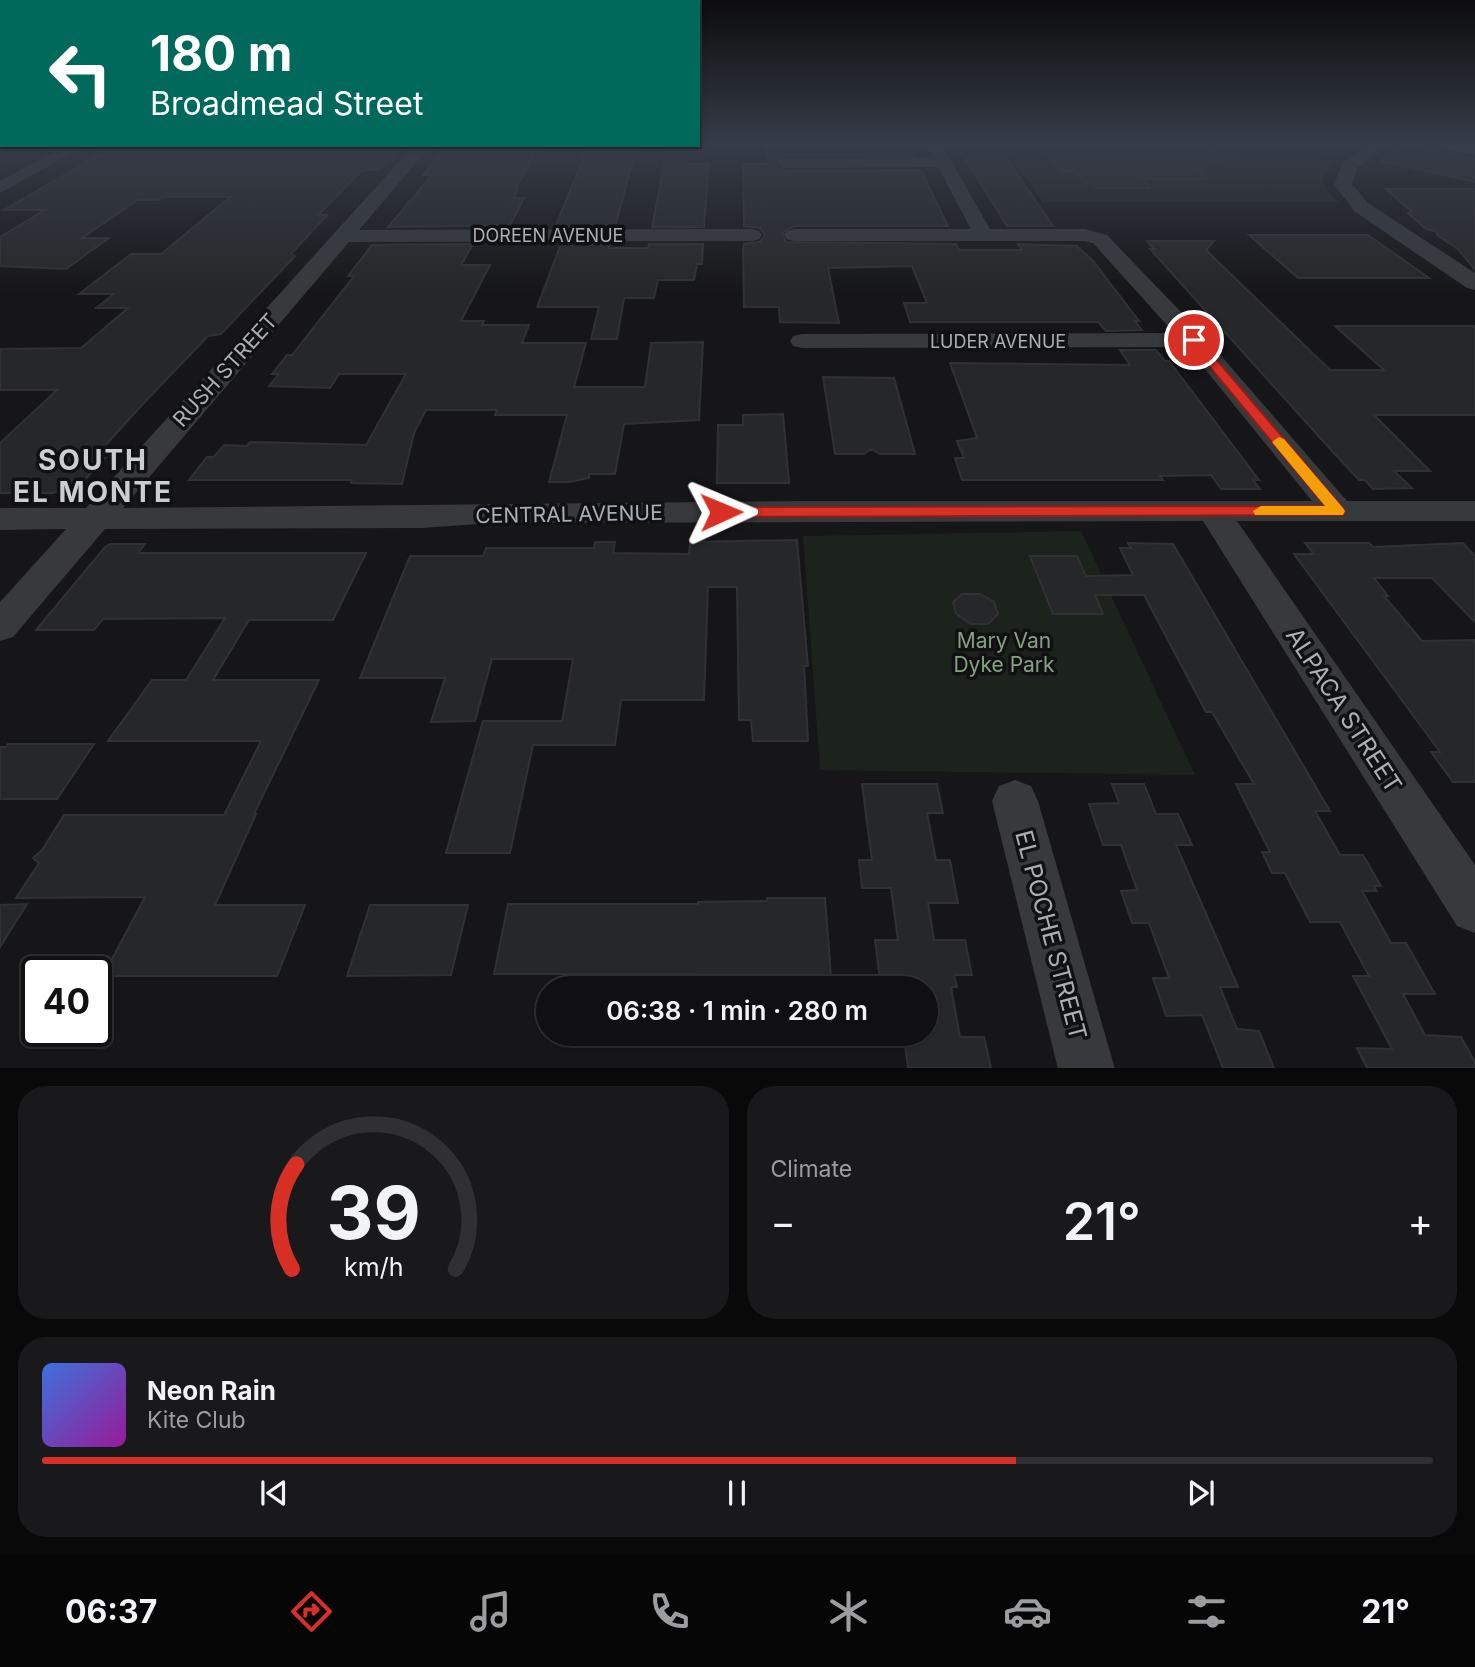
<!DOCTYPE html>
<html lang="en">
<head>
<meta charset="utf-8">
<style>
  :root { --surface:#101012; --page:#19191b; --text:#f1f3f6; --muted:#9c9d9f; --line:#303032; --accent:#d93025 }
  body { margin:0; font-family:Inter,sans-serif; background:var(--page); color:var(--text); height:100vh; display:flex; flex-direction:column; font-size:26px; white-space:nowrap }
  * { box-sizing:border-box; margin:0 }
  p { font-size:23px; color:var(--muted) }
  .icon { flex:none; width:38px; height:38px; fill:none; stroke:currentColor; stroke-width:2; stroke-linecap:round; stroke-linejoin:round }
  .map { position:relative; height:1068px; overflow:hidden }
  .panel { display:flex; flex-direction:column; gap:18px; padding:18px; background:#09090a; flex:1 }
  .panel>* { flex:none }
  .banner { position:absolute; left:0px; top:0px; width:700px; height:147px; box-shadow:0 2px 5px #0004,0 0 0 2px var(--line); background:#00695c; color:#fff; overflow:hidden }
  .speed { position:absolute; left:21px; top:956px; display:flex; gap:14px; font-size:35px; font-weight:700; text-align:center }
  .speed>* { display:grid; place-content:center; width:91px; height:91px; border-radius:50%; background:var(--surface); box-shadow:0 2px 5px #0004,0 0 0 2px var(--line); line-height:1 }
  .speed .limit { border:4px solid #111; border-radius:10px; background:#fff; color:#111 }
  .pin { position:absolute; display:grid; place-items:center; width:60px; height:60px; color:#fff; margin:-30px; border:4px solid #fff; border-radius:50%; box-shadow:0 2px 7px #0007 }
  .me { position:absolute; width:77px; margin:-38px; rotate:89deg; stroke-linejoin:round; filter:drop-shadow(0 0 5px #0008) }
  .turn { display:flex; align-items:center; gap:24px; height:147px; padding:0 35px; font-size:32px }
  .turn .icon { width:91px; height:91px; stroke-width:2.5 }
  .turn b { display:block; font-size:49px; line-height:60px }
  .big { font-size:52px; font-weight:600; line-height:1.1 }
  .panel .widget { flex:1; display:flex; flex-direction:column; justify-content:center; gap:10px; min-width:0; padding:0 24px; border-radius:28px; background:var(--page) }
  .panel .dial { align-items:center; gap:0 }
  .dial svg { height:182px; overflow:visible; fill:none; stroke:var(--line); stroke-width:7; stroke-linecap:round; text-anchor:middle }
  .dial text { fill:var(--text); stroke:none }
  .song { display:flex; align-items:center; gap:21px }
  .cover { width:84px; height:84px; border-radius:10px; background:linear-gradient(135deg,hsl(220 70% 55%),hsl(300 70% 35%)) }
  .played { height:7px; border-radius:4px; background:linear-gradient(90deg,var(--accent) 70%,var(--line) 70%) }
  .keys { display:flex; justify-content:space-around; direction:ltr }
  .heat { display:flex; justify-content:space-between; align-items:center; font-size:38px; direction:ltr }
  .panel .tiles { flex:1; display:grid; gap:18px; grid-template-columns:1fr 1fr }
  .widget:last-child { grid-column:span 2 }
  .trip { position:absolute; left:536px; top:976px; width:402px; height:70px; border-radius:35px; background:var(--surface); box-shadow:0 2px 5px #0004,0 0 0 2px var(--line); font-weight:600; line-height:70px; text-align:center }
  .dock { display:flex; height:112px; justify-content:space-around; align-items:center; background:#060607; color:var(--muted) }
  .dock .icon { width:49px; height:49px }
  .dock .on { color:var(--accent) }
  .dock b { font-size:32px; color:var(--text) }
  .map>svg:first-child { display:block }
  .built { fill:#222325 }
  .green { fill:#1c221c }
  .building { fill:#262729; stroke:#303134; stroke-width:2 }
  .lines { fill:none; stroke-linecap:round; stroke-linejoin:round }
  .minor { fill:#37393d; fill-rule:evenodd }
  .major { fill:#54565b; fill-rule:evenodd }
  .route { fill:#d93025; stroke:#8d1f18; stroke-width:2 }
  .slow { fill:#f59e0b }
  .labels { text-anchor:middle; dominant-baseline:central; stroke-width:7; stroke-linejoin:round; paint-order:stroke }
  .far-street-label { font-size:18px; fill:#a9afb7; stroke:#111113 }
  .street-label { font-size:21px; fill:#a9afb7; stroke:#111113 }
  .park-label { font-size:21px; fill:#84a181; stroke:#111113 }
  .near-street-label { font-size:24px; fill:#a9afb7; stroke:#111113 }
  .district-label { font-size:28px; font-weight:bold; letter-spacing:2px; fill:#caced3; stroke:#111113 }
</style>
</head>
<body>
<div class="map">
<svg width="1475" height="1069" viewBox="0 0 1475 1069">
  <rect width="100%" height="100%" fill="#161618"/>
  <!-- built -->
  <path class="built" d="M999 143H1250L1333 162 1322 179 1327 191 1339 202H1043Z"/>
  <!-- green -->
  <path class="green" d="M1081 531 1195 775 820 770 803 536Z"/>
  <!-- building -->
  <path class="building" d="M776 143H906L914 155H783L773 164 783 171 921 170 948 226H794L782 233 786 242 956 244 959 250H1022L1018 244 1077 246 1093 261 1139 321H1135L1142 330 1106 331 1098 322H910L904 303H927L912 266 828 268 839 323 780 322 779 307H744L743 248 744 244 760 242 765 235 760 228 744 226 743 164H768L766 145Z
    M959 143H996L1053 226H1007L958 147H961Z
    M1038 143H1165L1184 147 1188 144 1234 156 1196 169 1208 179H1143L1151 188H1096L1093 184H1086L1075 171H1063Z
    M1404 143 1475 158V182L1381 161Z
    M216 145 402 146 379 170H362L318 215H327L291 254 295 256 221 334 208 336 141 406 95 457 105 458 81 484 53 493H0V443L57 390H0V349L81 348 128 308H96L114 294H79L131 254H161L230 197H162L158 200H138L82 238H109L66 269 0 266V237L45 210H4L111 148H211Z
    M589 145H637L615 227H555Z
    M668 145H688L686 164H709L704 227H652Z
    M447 146H539L516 188H518L514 198H524L510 225 388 227 432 175H423Z
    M1386 189H1475V270L1458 249 1438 236 1435 231 1426 229 1408 213 1412 212Z
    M1249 235H1368L1429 278H1298Z
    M1147 241H1214L1206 250 1330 370H1384L1335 326H1475V415H1374L1430 471H1394L1412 488 1373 489 1365 480H1359L1332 451 1150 249H1154Z
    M473 244 461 265H490L461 321H484L482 325H529L522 343H586L574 387H645L651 343 703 342 699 420 624 424 615 474H589V478L569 482H549L567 415H495L497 410H426L414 433 402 484 351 483 352 480H189L207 457H214L224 445 247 446 250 442 366 445 406 374H339L330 388 269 386 279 374H272L287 355H292L354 276H348L372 245Z
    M561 244H610L609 248H648L649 244H703L702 264H697L694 280H658L654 298H624L617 339H591L599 307H537Z
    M1120 350H1156L1165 361H1169L1259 480H1253L1260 489H1221L1211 475 1160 476 1163 480H962L955 458H964L957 441 977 438 950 363 1130 365Z
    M823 377 894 378 915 454H880L871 449 864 454H835Z
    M783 414 789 483H717L718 425H743V415Z
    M797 540 808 666H804L808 741H753L751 720H739L737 587H708L704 700H621L615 745H533L510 853H446L483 721H562L573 659H492L475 721 431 722 445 678H360L410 556H483L486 548H594L595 542H615L613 553 689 554 690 542Z
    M1128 543 1173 544 1330 811H1315L1340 855H1363L1381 886H1374L1377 891H1362L1391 943H1406L1435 994H1403L1425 1035 1461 1037 1475 1062V1068H1367L1357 1048 1392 1049 1353 976H1369L1340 922H1310L1285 873H1272L1262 852H1270L1236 784H1254L1212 712H1206L1144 595H1095L1103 614H1053L1030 556H1077L1086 576 1133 575 1120 548H1131Z
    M1305 543H1369L1373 547 1463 543 1475 556V622L1432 578H1374L1388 596H1384L1422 641 1475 640V782H1453L1431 752H1440L1294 554H1314Z
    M110 544H145L138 553H366L333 620H249L213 680H319L254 814H256L215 905H305L277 976H103L145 897 16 898 39 863 33 858 42 850 64 815H224L261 741H108L152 680H186L225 618 103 619 94 630H36L105 547Z
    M962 594H980L994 602 998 614 988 624H971L956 614 953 602Z
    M8 744H94L57 799H0V747H6Z
    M862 784H937L943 813H927L936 860H950L958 903H928L934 940H965L972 975H954L957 987H951L960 1037H984L991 1068H908L904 1037H926V989H881L875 940H898L891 888H862L859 860H872Z
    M1112 784H1144L1156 814H1178L1192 845H1176L1238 987H1220L1237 1029 1259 1031 1274 1068H1223L1202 1015 1166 1016 1153 978H1169L1149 923H1132L1121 891 1137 890 1121 845H1103L1089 804 1119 803Z
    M767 898H825L832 989H781V977H696V974H494L508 904H698V902L767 901Z
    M27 904 0 947V905Z
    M370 905H468L451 975 347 976Z"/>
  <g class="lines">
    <!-- minor -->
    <path class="minor" d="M925 143H941L990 229H1085L1107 235 1203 335 1347 501H1475V521H1237L1475 865V933L1457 926 1203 521 493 523 421 528 105 529 13 637 0 641V602L66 529 0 530V508H86L414 145H431L359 230 752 229 759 231 762 235 759 239 752 241 349 242 123 508 803 501H1312L1187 347 802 348 793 346 790 341 793 336 802 334 1174 333 1093 243 1084 241H794L787 239 784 235 787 231 794 229H971L938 167 783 168 775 163 783 158 933 157Z
      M1372 143H1391L1357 168 1352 184 1368 203 1475 273V290L1467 288 1354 211 1337 188 1334 184 1343 162Z
      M67 145H87L0 193V181Z
      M1015 780 1031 786 1038 801 1115 1069H1058L992 801 999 786Z"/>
    <!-- major -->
    <path class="major" d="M1437 143H1475V155L1440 147Z"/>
  </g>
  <!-- sky -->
  <linearGradient id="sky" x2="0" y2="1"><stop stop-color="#0c0c0d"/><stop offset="0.49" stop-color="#363c48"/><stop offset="1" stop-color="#363c48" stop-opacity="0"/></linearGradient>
  <rect width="1475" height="293" fill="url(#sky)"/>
  <!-- route -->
  <path class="route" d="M1190 338H1198L1343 508 1345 511 1343 515 721 517 714 512 721 507 1325 506 1190 343Z"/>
  <!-- slow -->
  <path class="slow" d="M1279 437 1284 439 1343 508 1345 511 1343 515H1255L1253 511 1261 506H1325L1272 442Z"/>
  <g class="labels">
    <!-- far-street labels -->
    <g class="far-street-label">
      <text x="548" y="235">DOREEN AVENUE</text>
      <text x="998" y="341">LUDER AVENUE</text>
    </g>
    <!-- street labels -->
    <g class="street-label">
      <text transform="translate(225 370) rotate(-48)">RUSH STREET</text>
      <text transform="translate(569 514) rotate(-1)">CENTRAL AVENUE</text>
    </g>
    <!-- park labels -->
    <g class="park-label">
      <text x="1004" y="640">Mary Van<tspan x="1004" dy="24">Dyke Park</tspan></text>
    </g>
    <!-- near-street labels -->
    <g class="near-street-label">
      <text transform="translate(1344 710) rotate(57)">ALPACA STREET</text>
      <text transform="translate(1051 935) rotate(75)">EL POCHE STREET</text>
    </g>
    <!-- district labels -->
    <g class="district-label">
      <text x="93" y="460">SOUTH<tspan x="93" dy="32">EL MONTE</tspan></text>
    </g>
  </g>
</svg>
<div class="speed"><div class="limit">40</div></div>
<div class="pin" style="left:1194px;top:340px;background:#d93025"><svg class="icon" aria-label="arrive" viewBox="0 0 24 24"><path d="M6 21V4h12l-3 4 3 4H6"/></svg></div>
<svg class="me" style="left:721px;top:512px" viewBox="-20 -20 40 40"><path d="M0-17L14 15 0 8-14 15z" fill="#d93025" stroke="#fff" stroke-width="4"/></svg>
<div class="trip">06:38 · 1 min · 280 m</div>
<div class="banner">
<div class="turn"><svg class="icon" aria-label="left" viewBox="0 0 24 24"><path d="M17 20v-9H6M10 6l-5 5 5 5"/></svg><div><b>180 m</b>Broadmead Street</div></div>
</div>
</div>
<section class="panel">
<div class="tiles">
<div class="widget dial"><svg viewBox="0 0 100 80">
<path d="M14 69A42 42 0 1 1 86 69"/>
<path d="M14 69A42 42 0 0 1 16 23" stroke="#d93025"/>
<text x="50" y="56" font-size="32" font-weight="700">39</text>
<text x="50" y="72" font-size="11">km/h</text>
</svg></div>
<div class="widget"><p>Climate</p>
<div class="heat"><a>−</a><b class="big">21°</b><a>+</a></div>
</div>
<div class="widget">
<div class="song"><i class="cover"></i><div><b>Neon Rain</b><p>Kite Club</p></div></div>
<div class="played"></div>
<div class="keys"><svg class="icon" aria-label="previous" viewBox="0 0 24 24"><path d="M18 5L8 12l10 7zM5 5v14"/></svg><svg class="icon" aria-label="pause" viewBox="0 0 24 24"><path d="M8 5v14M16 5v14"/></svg><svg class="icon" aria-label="next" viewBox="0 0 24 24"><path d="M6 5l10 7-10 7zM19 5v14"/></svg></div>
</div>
</div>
</section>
<nav class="dock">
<b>06:37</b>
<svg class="icon on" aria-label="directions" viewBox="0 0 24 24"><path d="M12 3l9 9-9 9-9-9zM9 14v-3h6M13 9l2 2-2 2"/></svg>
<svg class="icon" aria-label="music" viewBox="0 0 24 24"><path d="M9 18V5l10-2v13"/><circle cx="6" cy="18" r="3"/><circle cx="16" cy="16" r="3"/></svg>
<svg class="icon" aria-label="phone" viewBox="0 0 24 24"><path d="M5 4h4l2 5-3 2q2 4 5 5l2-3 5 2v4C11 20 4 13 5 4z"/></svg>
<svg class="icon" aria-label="climate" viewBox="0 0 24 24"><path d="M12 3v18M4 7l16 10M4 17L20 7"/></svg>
<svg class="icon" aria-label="car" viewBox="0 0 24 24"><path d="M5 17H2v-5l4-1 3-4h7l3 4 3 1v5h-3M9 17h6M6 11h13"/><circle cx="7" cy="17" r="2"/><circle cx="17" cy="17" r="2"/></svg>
<svg class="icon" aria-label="filters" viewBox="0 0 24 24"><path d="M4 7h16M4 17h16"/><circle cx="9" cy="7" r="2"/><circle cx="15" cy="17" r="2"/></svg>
<b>21°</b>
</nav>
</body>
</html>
